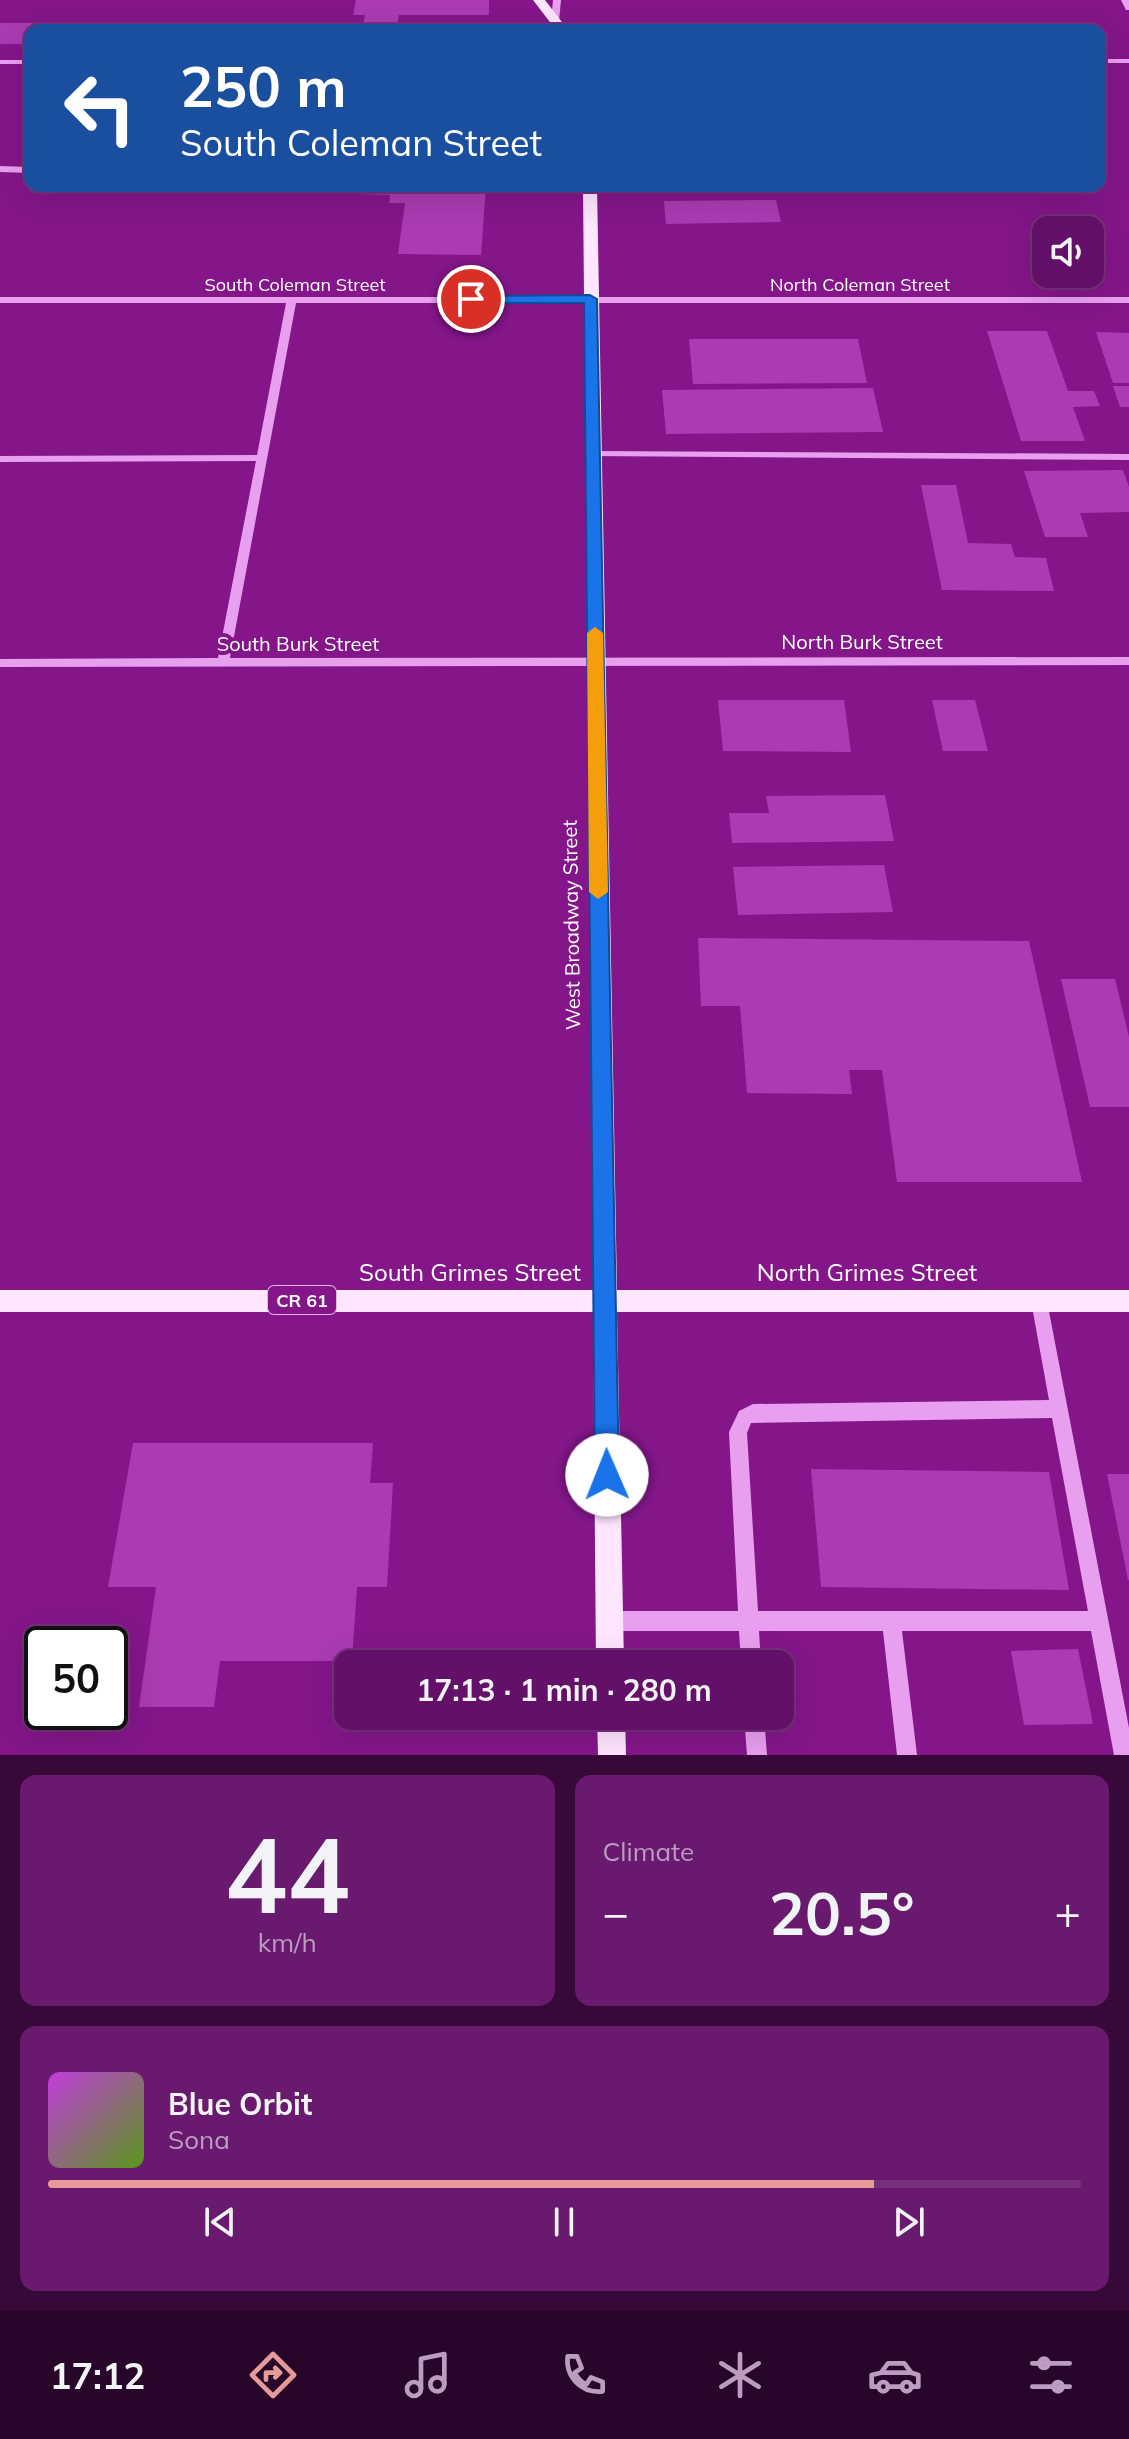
<!DOCTYPE html>
<html lang="en">
<head>
<meta charset="utf-8">
<style>
  :root { --surface:#631068; --page:#69196e; --text:#f1f3f6; --muted:#bb9dc0; --line:#77307c; --accent:#e69b98 }
  body { margin:0; font-family:Mulish,sans-serif; background:var(--page); color:var(--text); height:100vh; display:flex; flex-direction:column; font-size:30px; white-space:nowrap }
  * { box-sizing:border-box; margin:0 }
  p { font-size:26px; color:var(--muted) }
  .icon { flex:none; width:44px; height:44px; fill:none; stroke:currentColor; stroke-width:2; stroke-linecap:round; stroke-linejoin:round }
  .map { position:relative; height:1755px; overflow:hidden }
  .drawer { display:flex; flex-direction:column; gap:20px; padding:20px; background:#360939; flex:1 }
  .drawer>* { flex:none }
  .banner { position:absolute; left:24px; top:24px; width:1082px; height:168px; border-radius:16px; box-shadow:0 8px 32px #0002,0 0 0 2px var(--line); background:#1a4fa0; color:#fff; overflow:hidden }
  .buttons { position:absolute; left:1032px; top:216px; display:grid; gap:16px }
  .buttons a { display:grid; place-items:center; width:72px; height:72px; border-radius:16px; background:var(--surface); box-shadow:0 8px 32px #0002,0 0 0 2px var(--line); font-size:40px }
  .speed { position:absolute; left:24px; top:1626px; display:flex; gap:16px; font-size:40px; font-weight:700; text-align:center }
  .speed>* { display:grid; place-content:center; width:104px; height:104px; border-radius:50%; background:var(--surface); box-shadow:0 8px 32px #0002,0 0 0 2px var(--line); line-height:1 }
  .speed .limit { border:4px solid #111; border-radius:12px; background:#fff; color:#111 }
  .pin { position:absolute; display:grid; place-items:center; width:68px; height:68px; color:#fff; margin:-34px; border:4px solid #fff; border-radius:50%; box-shadow:0 2px 8px #0007 }
  .me { position:absolute; width:88px; margin:-44px; rotate:359deg; stroke-linejoin:round; filter:drop-shadow(0 0 6px #0008) }
  .turn { display:flex; align-items:center; gap:28px; height:168px; padding:0 24px; font-size:36px }
  .turn .icon { width:104px; height:104px; stroke-width:2.5 }
  .turn b { display:block; font-size:56px; line-height:68px }
  .big { font-size:60px; font-weight:700; line-height:1.1 }
  .drawer .tile { flex:1; display:flex; flex-direction:column; justify-content:center; gap:12px; min-width:0; padding:0 28px; border-radius:16px; background:var(--page) }
  .drawer .dial { align-items:center; gap:0 }
  .dial b { font-size:104px; line-height:1 }
  .song { display:flex; align-items:center; gap:24px }
  .cover { width:96px; height:96px; border-radius:12px; background:linear-gradient(135deg,hsl(290 70% 55%),hsl(90 70% 35%)) }
  .played { height:8px; border-radius:4px; background:linear-gradient(90deg,var(--accent) 80%,var(--line) 80%) }
  .keys { display:flex; justify-content:space-around; direction:ltr }
  .heat { display:flex; justify-content:space-between; align-items:center; font-size:44px; direction:ltr }
  .drawer .tiles { flex:1; display:grid; gap:20px; grid-template-columns:1fr 1fr }
  .tile:last-child { grid-column:span 2 }
  .trip { position:absolute; left:334px; top:1650px; width:460px; height:80px; border-radius:16px; background:var(--surface); box-shadow:0 8px 32px #0002,0 0 0 2px var(--line); font-weight:700; line-height:80px; text-align:center }
  .menu { display:flex; height:128px; justify-content:space-around; align-items:center; background:#28062a; color:var(--muted) }
  .menu .icon { width:56px; height:56px }
  .menu .on { color:var(--accent) }
  .menu b { font-size:36px; color:var(--text) }
  .map>svg:first-child { display:block }
  .building { fill:#aa3bb2 }
  .lines { fill:none; stroke-linecap:round; stroke-linejoin:round }
  .minor { fill:#e99fef; fill-rule:evenodd }
  .major { fill:#ffe6ff; fill-rule:evenodd }
  .route { fill:#1a73e8; stroke:#114b97; stroke-width:2 }
  .slow { fill:#f59e0b }
  .labels { text-anchor:middle; dominant-baseline:central; stroke-width:8; stroke-linejoin:round; paint-order:stroke }
  .far-street-label { font-size:18px; fill:#fff; stroke:#84168a }
  .shield { fill:#84168a; stroke:#dab9dc; stroke-width:2 }
  .shield-label { font-size:18px; font-weight:bold; fill:#fff }
  .street-label { font-size:20px; fill:#fff; stroke:#84168a }
  .near-street-label { font-size:24px; fill:#fff; stroke:#84168a }
</style>
</head>
<body>
<div class="map">
<svg width="1129" height="1755" viewBox="0 0 1129 1755">
  <rect width="100%" height="100%" fill="#84168a"/>
  <!-- building -->
  <path class="building" d="M356 0H489V15H399L396 30H362L365 15H353Z
    M329 22 327 30H30V44H0V23Z
    M359 186H486L481 255 398 254 405 203H389L390 195 358 194Z
    M776 200 781 222 666 224 664 201Z
    M987 331H1047L1068 391H1094L1100 406 1073 407 1085 441H1021Z
    M1096 332 1129 333V383H1113Z
    M689 339H858L867 383 693 384Z
    M1113 386H1129V407H1120Z
    M873 388 883 432 666 434 662 390Z
    M1123 470 1129 487V512L1080 513 1088 537H1045L1024 471Z
    M921 485H956L968 543 1011 544 1015 557 1046 558 1054 591 942 590Z
    M718 700H844L851 752 723 751Z
    M932 700H975L988 751H943Z
    M885 795 894 841 732 843 729 813H769L766 796Z
    M884 865 893 912 738 915 733 867Z
    M698 938 1029 941 1082 1182H897L882 1070H849L852 1094 747 1093 740 1006H701Z
    M1061 979H1115L1129 1037V1107H1090Z
    M133 1443H373L370 1483H393L387 1587H357L352 1661H220L214 1707H139L156 1587H108Z
    M811 1469 1049 1472 1069 1590 821 1587Z
    M1107 1474H1129V1580H1128Z
    M1078 1649 1093 1724 1024 1725 1011 1651Z"/>
  <g class="lines">
    <!-- minor -->
    <path class="minor" d="M553 0H561L559 21 555 23 551 21Z
      M1121 0H1129V10H1126Z
      M1100 59H1129V63H1100Z
      M0 60H30V64H0Z
      M0 166 30 167V173L0 172Z
      M0 297H1129V303H296L230 658 1129 657V665L0 667V659L218 658 256 461 0 462V456L257 455 286 303H0Z
      M593 451 1129 454V460L589 456V452Z
      M1039 1293 1045 1295 1047 1301 1129 1728V1755H1114L1091 1631H902L917 1755H897L883 1631H759L761 1664H741L739 1631H610L603 1628 600 1621 603 1614 610 1611H738L729 1432 739 1411 753 1404 1049 1400 1031 1301 1033 1295ZM1052 1418 1088 1611H758L747 1433 751 1423Z
      M744 1716H764L767 1755H747Z"/>
    <!-- major -->
    <path class="major" d="M533 0H545L568 30H556Z
      M583 186H597L617 1290H1129V1312H617L624 1664H596L593 1312H0V1290H593Z
      M597 1716H625L626 1755H598Z"/>
  </g>
  <!-- route -->
  <path class="route" d="M590 295 597 299 619 1475 616 1483 607 1487 599 1483 595 1475 584 303H471L465 299 471 296Z"/>
  <!-- slow -->
  <path class="slow" d="M595 627 603 633 608 892 598 899 589 892 587 633Z"/>
  <g class="labels">
    <!-- far-street labels -->
    <g class="far-street-label">
      <text x="295" y="284">South Coleman Street</text>
      <text x="860" y="284">North Coleman Street</text>
    </g>
    <!-- shield labels -->
    <rect class="shield" x="268" y="1286" width="68" height="28" rx="6"/>
    <g class="shield-label">
      <text x="302" y="1300">CR 61</text>
    </g>
    <!-- street labels -->
    <g class="street-label">
      <text x="862" y="641">North Burk Street</text>
      <text x="298" y="643">South Burk Street</text>
      <text transform="translate(571 925) rotate(-91)">West Broadway Street</text>
    </g>
    <!-- near-street labels -->
    <g class="near-street-label">
      <text x="470" y="1272">South Grimes Street</text>
      <text x="867" y="1272">North Grimes Street</text>
    </g>
  </g>
</svg>
<div class="buttons">
<a><svg class="icon" aria-label="sound" viewBox="0 0 24 24"><path d="M4 9h4l5-4v14l-5-4H4zM17 9q2 3 0 6"/></svg></a>
</div>
<div class="speed"><div class="limit">50</div></div>
<div class="pin" style="left:471px;top:299px;background:#d93025"><svg class="icon" aria-label="arrive" viewBox="0 0 24 24"><path d="M6 21V4h12l-3 4 3 4H6"/></svg></div>
<svg class="me" style="left:607px;top:1475px" viewBox="-20 -20 40 40"><circle r="19" fill="#fff"/><path d="M0-13L10 11 0 6-10 11z" fill="#1a73e8"/></svg>
<div class="trip">17:13 · 1 min · 280 m</div>
<div class="banner">
<div class="turn"><svg class="icon" aria-label="left" viewBox="0 0 24 24"><path d="M17 20v-9H6M10 6l-5 5 5 5"/></svg><div><b>250 m</b>South Coleman Street</div></div>
</div>
</div>
<section class="drawer">
<div class="tiles">
<div class="tile dial"><b>44</b><p>km/h</p></div>
<div class="tile"><p>Climate</p>
<div class="heat"><a>−</a><b class="big">20.5°</b><a>+</a></div>
</div>
<div class="tile">
<div class="song"><i class="cover"></i><div><b>Blue Orbit</b><p>Sona</p></div></div>
<div class="played"></div>
<div class="keys"><svg class="icon" aria-label="previous" viewBox="0 0 24 24"><path d="M18 5L8 12l10 7zM5 5v14"/></svg><svg class="icon" aria-label="pause" viewBox="0 0 24 24"><path d="M8 5v14M16 5v14"/></svg><svg class="icon" aria-label="next" viewBox="0 0 24 24"><path d="M6 5l10 7-10 7zM19 5v14"/></svg></div>
</div>
</div>
</section>
<nav class="menu">
<b>17:12</b>
<svg class="icon on" aria-label="directions" viewBox="0 0 24 24"><path d="M12 3l9 9-9 9-9-9zM9 14v-3h6M13 9l2 2-2 2"/></svg>
<svg class="icon" aria-label="music" viewBox="0 0 24 24"><path d="M9 18V5l10-2v13"/><circle cx="6" cy="18" r="3"/><circle cx="16" cy="16" r="3"/></svg>
<svg class="icon" aria-label="phone" viewBox="0 0 24 24"><path d="M5 4h4l2 5-3 2q2 4 5 5l2-3 5 2v4C11 20 4 13 5 4z"/></svg>
<svg class="icon" aria-label="climate" viewBox="0 0 24 24"><path d="M12 3v18M4 7l16 10M4 17L20 7"/></svg>
<svg class="icon" aria-label="car" viewBox="0 0 24 24"><path d="M5 17H2v-5l4-1 3-4h7l3 4 3 1v5h-3M9 17h6M6 11h13"/><circle cx="7" cy="17" r="2"/><circle cx="17" cy="17" r="2"/></svg>
<svg class="icon" aria-label="filters" viewBox="0 0 24 24"><path d="M4 7h16M4 17h16"/><circle cx="9" cy="7" r="2"/><circle cx="15" cy="17" r="2"/></svg>
</nav>
</body>
</html>
